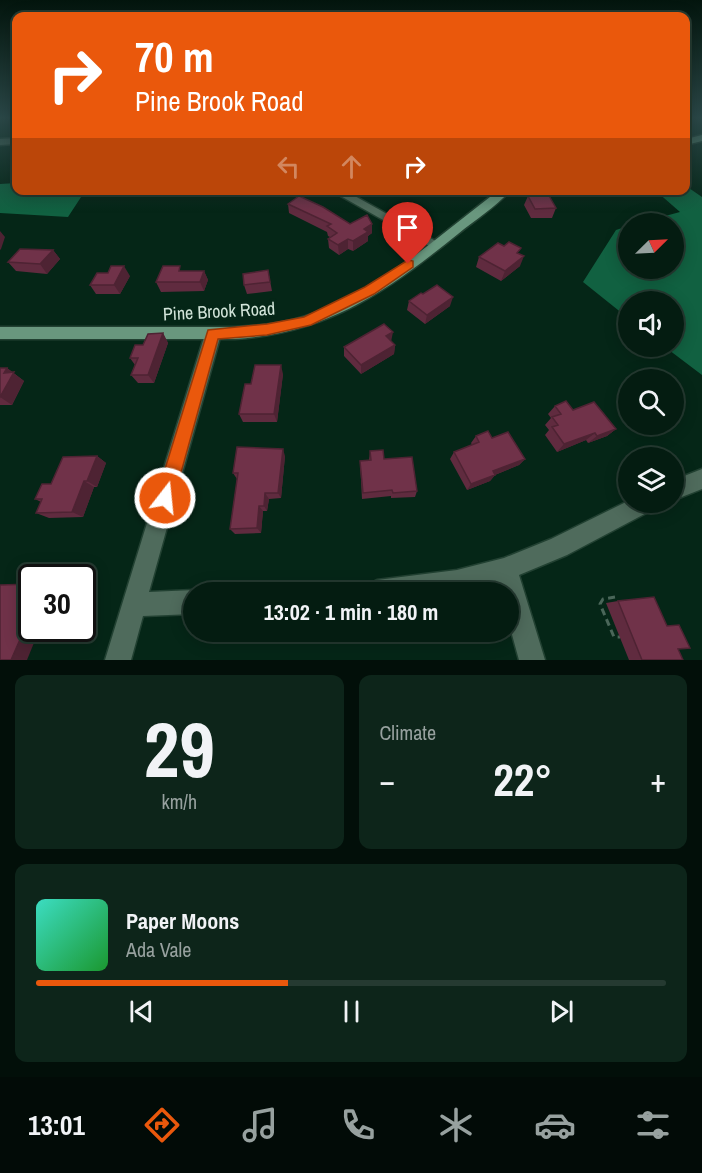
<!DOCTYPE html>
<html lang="en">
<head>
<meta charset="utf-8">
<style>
  :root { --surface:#041c11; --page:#0d251a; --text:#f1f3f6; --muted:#97a19f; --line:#253a31; --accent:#ea580c }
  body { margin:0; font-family:"Archivo Narrow",sans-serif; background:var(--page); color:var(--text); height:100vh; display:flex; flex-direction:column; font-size:22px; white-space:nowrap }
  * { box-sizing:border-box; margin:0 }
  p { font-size:20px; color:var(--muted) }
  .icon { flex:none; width:33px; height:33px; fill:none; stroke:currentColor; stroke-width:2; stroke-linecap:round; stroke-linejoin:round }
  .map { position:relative; height:660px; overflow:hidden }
  .drawer { display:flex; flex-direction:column; gap:15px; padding:15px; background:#020f09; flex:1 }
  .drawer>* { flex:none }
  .hud { position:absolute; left:12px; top:12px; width:678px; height:183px; border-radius:12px; box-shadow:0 3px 15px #0003,0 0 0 2px var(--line); background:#ea580c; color:#fff; overflow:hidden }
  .needle { width:39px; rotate:66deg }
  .controls { position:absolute; left:618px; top:213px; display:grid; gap:12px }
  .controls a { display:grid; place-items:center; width:66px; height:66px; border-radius:50%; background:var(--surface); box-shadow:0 3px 15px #0003,0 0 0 2px var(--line); font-size:30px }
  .speed { position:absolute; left:18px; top:564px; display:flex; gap:12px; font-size:30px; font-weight:700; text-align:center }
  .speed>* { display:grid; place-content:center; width:78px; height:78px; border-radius:50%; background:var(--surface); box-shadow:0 3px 15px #0003,0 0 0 2px var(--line); line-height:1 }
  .speed .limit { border:3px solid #111; border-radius:9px; background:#fff; color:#111 }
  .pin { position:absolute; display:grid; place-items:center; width:51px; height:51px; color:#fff; margin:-62px -26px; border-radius:50% 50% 50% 0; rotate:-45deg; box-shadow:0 0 6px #0007 }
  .pin .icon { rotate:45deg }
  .me { position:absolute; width:66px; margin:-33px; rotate:16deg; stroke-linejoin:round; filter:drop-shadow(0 0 4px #0008) }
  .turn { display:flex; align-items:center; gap:21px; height:126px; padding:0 24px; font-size:27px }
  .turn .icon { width:78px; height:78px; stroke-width:2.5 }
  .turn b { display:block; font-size:42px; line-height:51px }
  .lanes { display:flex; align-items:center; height:57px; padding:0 24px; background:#0003; justify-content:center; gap:30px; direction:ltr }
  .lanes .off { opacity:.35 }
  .big { font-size:45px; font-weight:800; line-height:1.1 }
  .drawer .tile { flex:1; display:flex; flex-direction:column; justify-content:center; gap:9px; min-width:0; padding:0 21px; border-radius:12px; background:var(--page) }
  .drawer .dial { align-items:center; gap:0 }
  .dial b { font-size:78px; line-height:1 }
  .song { display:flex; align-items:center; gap:18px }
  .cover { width:72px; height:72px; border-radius:9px; background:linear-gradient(135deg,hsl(170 70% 55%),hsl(130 70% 35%)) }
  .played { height:6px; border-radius:3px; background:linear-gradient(90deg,var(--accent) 40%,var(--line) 40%) }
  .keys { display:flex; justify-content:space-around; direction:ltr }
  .heat { display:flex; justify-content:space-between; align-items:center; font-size:33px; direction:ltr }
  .drawer .tiles { flex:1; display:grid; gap:15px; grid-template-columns:1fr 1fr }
  .tile:last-child { grid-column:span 2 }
  .trip { position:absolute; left:183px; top:582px; width:336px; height:60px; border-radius:30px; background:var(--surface); box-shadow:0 3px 15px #0003,0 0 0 2px var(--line); font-weight:800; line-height:60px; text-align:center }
  .tabs { display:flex; height:96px; justify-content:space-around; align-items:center; background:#020b07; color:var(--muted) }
  .tabs .icon { width:42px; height:42px }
  .tabs .current { color:var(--accent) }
  .tabs b { font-size:27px; color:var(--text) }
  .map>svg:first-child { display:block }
  .forest { fill:#116141 }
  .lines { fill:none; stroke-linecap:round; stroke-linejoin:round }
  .street-casing { stroke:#224132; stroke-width:3 }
  .secondary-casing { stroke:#224132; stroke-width:3 }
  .path { stroke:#4a6659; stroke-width:3; stroke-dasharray:7 4.5; stroke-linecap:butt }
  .street { fill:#4f6b5c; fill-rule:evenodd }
  .secondary { fill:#69977e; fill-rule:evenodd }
  .wall { fill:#602b3f }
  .shaded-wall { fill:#4e2333 }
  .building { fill:#703249; stroke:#4e2333; stroke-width:1.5 }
  .route { fill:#ea580c; stroke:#983908; stroke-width:1.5 }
  .labels { text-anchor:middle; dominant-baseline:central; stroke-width:6; stroke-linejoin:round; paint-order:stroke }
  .street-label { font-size:18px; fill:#d2e4d9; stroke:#052617 }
</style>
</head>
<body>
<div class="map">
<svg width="702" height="660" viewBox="0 0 702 660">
  <rect width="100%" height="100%" fill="#052617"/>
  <!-- forest -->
  <path class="forest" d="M16 183V190L85 191 68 217 0 213V184Z
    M686 186 702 197V375L665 347 674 346V302H628V318L583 282 616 230 628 226V268H674V224L639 223 680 212 656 191 686 190Z"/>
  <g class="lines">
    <!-- street casing -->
    <g class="street-casing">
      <path id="street" d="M16 138V144L0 145V139Z
        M330 190H344L441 244 439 247H431Z
        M213 328 218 330 221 334 149 592 194 590 199 592H194V614L143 616 131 660H105L205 334 208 330Z
        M702 469V489L674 500V480Z
        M628 501V502H657L654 509 567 555 519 575 545 660H519L508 620V592H501L498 582 457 592H365L369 584 377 580 457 570 504 558 551 539Z"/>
    </g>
    <!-- secondary casing -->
    <g class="secondary-casing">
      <path id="secondary" d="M702 135V141L686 145V139Z
        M499 190H511C496 207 475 220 458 234 387 291 329 333 235 339H0V327H235C258 326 281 324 303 317 377 294 438 236 499 190Z"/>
    </g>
    <!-- path -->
    <path class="path" d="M615 597 603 599 600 604 614 637H620"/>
    <!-- street -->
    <use href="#street" class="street"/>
    <!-- secondary -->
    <use href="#secondary" class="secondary"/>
  </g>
  <!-- wall -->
  <path class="wall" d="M528 196 556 208 552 218H531L524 205Z
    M288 204 350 224H372V233L368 236V241L353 251 348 249 339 255 329 248 328 239 330 237 328 236 327 232 289 213Z
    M53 250 60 259 47 274 16 271 8 262Z
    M519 254 520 266 501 281 476 267 479 257Z
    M268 270 272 291 247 294 244 285Z
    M204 271 208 280 204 291 161 292 156 282Z
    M130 276 120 294H96L90 285Z
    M423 294 450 306 425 324 407 310 409 301Z
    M163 333 168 343 154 383H138L131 375 135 365 130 358 143 345Z
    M391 341 395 345 394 354 361 374 344 356V347Z
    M0 368H7L24 381 12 405H0Z
    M283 374 277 422H243L239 414 251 384Z
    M555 406 573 410 616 429 607 436 588 443 586 440 557 452 545 435 549 430 545 425 551 418 548 414Z
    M476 436 492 438 525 459 519 465 495 475 490 481 467 490 450 459 454 452 472 445 471 443Z
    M370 451 384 459 417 491 415 497 391 498V496L362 499 360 461 369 460Z
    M97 456 106 463 97 487H94L83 517 49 518 36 513 41 502 35 499 51 484Z
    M285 456 281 498 269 499 267 511H263L261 533 235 534 230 529 237 479 233 473Z
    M618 601 678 649 683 660H624H629L606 603Z"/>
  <!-- shaded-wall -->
  <path class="shaded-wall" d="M372 224V233L368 236V241L353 251V241L364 229Z
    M0 231 5 237 1 249 0 250Z
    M348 239V249L339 255 338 245Z
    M53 250 60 259 47 274 40 264Z
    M524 256 520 266 501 281 505 271Z
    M124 266 130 276 120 294 114 285Z
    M204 271 208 280 204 291 200 282Z
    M453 297 450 306 425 324 427 315Z
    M393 332 391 342 386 336Z
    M163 333 168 343 154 383 148 375Z
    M395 345 394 354 361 374V365Z
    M281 365 283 374 277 422 274 414Z
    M7 368 24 381 12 405 0 397 4 373Z
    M616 429 607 436 588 443 597 436Z
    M595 433 586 440 557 452 564 444Z
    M283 449 285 456 281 498 278 493Z
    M97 456 106 463 97 487 87 481Z
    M525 459 519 465 487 478 493 471Z
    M495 475 490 481 467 490 471 484Z
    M84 481 94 487 83 517 72 512Z
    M265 493 269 499 267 511 264 506Z
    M259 506 263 511 261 533 257 528Z
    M32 612V628H40L27 660H11Z"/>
  <!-- building -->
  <path class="building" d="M548 194 556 208 535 209 528 196Z
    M299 196 323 207 350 224 367 215 372 224 364 229 368 232 353 241 348 239 338 245 328 239 337 233 327 226 331 224 288 204Z
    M509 242 521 248 517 253 524 256 505 271 479 257 498 243 504 246Z
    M20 249 53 250 40 264 8 262Z
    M111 266H124L114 285H90L97 273H108Z
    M163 266H180L179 271H204L200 282H156Z
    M268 270 270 282 244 285 243 274Z
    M437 285 453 297 427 315 409 301 421 293 423 294Z
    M384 324 393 332 386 336 395 345 361 365 344 347Z
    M163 333 148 375H131L138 358H130L135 345H143L148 334Z
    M255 365H281L274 414H239L245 384H251Z
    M0 368H7L4 373 14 372 0 397Z
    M566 401 573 410 594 402 616 429 597 436 595 433 564 444 552 427 558 425 552 417 561 414 555 406Z
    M488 431 492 438 508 432 525 459 493 471 495 475 471 484 454 452 479 442 476 436Z
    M237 447 283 449 278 493H265L264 506H259L257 528 230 529 238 473H233Z
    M383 450 384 459 412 457 417 491 393 493 392 490 363 493 360 461 371 460 370 451Z
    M97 456 87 481H84L72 512 36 513 42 499H35L42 484H51L63 457Z
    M32 584V612L11 660H0V585Z
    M654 597 667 626 679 625 690 648 678 649 683 660H642L618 601Z"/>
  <!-- sky -->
  <linearGradient id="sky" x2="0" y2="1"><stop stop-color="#03150d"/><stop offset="0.56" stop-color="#2a4747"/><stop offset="1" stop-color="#2a4747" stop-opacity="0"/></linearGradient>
  <rect width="702" height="211" fill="url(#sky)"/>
  <!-- route -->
  <path class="route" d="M408 260 413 261V267L374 294 311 325 267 335 218 339 174 498 172 505 165 507 158 505 156 498 208 330 267 324 304 317 365 287Z"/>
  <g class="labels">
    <!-- street labels -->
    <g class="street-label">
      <text transform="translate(219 311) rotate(-3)">Pine Brook Road</text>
    </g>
  </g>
</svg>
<div class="controls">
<a><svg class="needle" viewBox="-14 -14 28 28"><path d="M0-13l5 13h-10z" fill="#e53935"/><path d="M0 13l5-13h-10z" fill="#97a19f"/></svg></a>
<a><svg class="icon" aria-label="sound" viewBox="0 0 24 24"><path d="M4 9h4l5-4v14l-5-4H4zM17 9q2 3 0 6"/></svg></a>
<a><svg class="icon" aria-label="search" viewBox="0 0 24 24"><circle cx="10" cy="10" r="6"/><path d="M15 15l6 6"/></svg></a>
<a><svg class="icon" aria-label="layers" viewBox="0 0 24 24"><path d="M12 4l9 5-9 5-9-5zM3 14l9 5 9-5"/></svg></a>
</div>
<div class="speed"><div class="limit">30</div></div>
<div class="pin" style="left:408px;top:264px;background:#d93025"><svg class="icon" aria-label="arrive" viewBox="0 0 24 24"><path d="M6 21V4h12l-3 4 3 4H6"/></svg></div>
<svg class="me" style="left:165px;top:498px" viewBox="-20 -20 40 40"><circle r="17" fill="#ea580c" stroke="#fff" stroke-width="3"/><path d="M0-11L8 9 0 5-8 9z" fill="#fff"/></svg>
<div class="trip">13:02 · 1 min · 180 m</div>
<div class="hud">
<div class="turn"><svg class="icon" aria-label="right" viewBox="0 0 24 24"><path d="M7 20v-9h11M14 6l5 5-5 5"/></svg><div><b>70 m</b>Pine Brook Road</div></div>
<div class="lanes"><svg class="icon off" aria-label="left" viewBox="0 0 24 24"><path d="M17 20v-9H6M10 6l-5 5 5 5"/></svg><svg class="icon off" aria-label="ahead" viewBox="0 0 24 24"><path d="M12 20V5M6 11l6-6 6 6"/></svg><svg class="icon" aria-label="right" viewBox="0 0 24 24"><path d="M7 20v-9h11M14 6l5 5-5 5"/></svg></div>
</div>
</div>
<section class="drawer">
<div class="tiles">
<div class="tile dial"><b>29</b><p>km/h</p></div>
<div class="tile"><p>Climate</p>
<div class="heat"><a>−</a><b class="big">22°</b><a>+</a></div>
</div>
<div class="tile">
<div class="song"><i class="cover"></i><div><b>Paper Moons</b><p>Ada Vale</p></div></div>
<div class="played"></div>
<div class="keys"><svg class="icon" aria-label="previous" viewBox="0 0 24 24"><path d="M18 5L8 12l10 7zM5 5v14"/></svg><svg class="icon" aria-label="pause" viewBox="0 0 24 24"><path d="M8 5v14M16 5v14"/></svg><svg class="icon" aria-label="next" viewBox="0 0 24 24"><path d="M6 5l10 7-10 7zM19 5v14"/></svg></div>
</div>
</div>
</section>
<nav class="tabs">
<b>13:01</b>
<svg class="icon current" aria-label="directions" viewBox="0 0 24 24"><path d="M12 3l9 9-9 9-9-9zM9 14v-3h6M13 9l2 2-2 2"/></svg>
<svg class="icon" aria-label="music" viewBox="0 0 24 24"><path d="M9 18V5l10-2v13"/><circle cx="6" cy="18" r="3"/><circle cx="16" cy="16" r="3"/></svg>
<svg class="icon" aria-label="phone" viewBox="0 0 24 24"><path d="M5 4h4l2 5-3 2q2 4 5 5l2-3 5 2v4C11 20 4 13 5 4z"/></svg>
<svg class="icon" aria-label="climate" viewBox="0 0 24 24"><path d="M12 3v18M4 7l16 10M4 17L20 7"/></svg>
<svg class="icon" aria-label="car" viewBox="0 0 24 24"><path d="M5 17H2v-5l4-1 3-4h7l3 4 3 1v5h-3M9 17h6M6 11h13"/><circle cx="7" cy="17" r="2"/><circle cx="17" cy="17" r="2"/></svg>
<svg class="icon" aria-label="filters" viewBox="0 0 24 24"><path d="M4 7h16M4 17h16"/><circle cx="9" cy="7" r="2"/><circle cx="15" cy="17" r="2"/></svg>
</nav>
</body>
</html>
